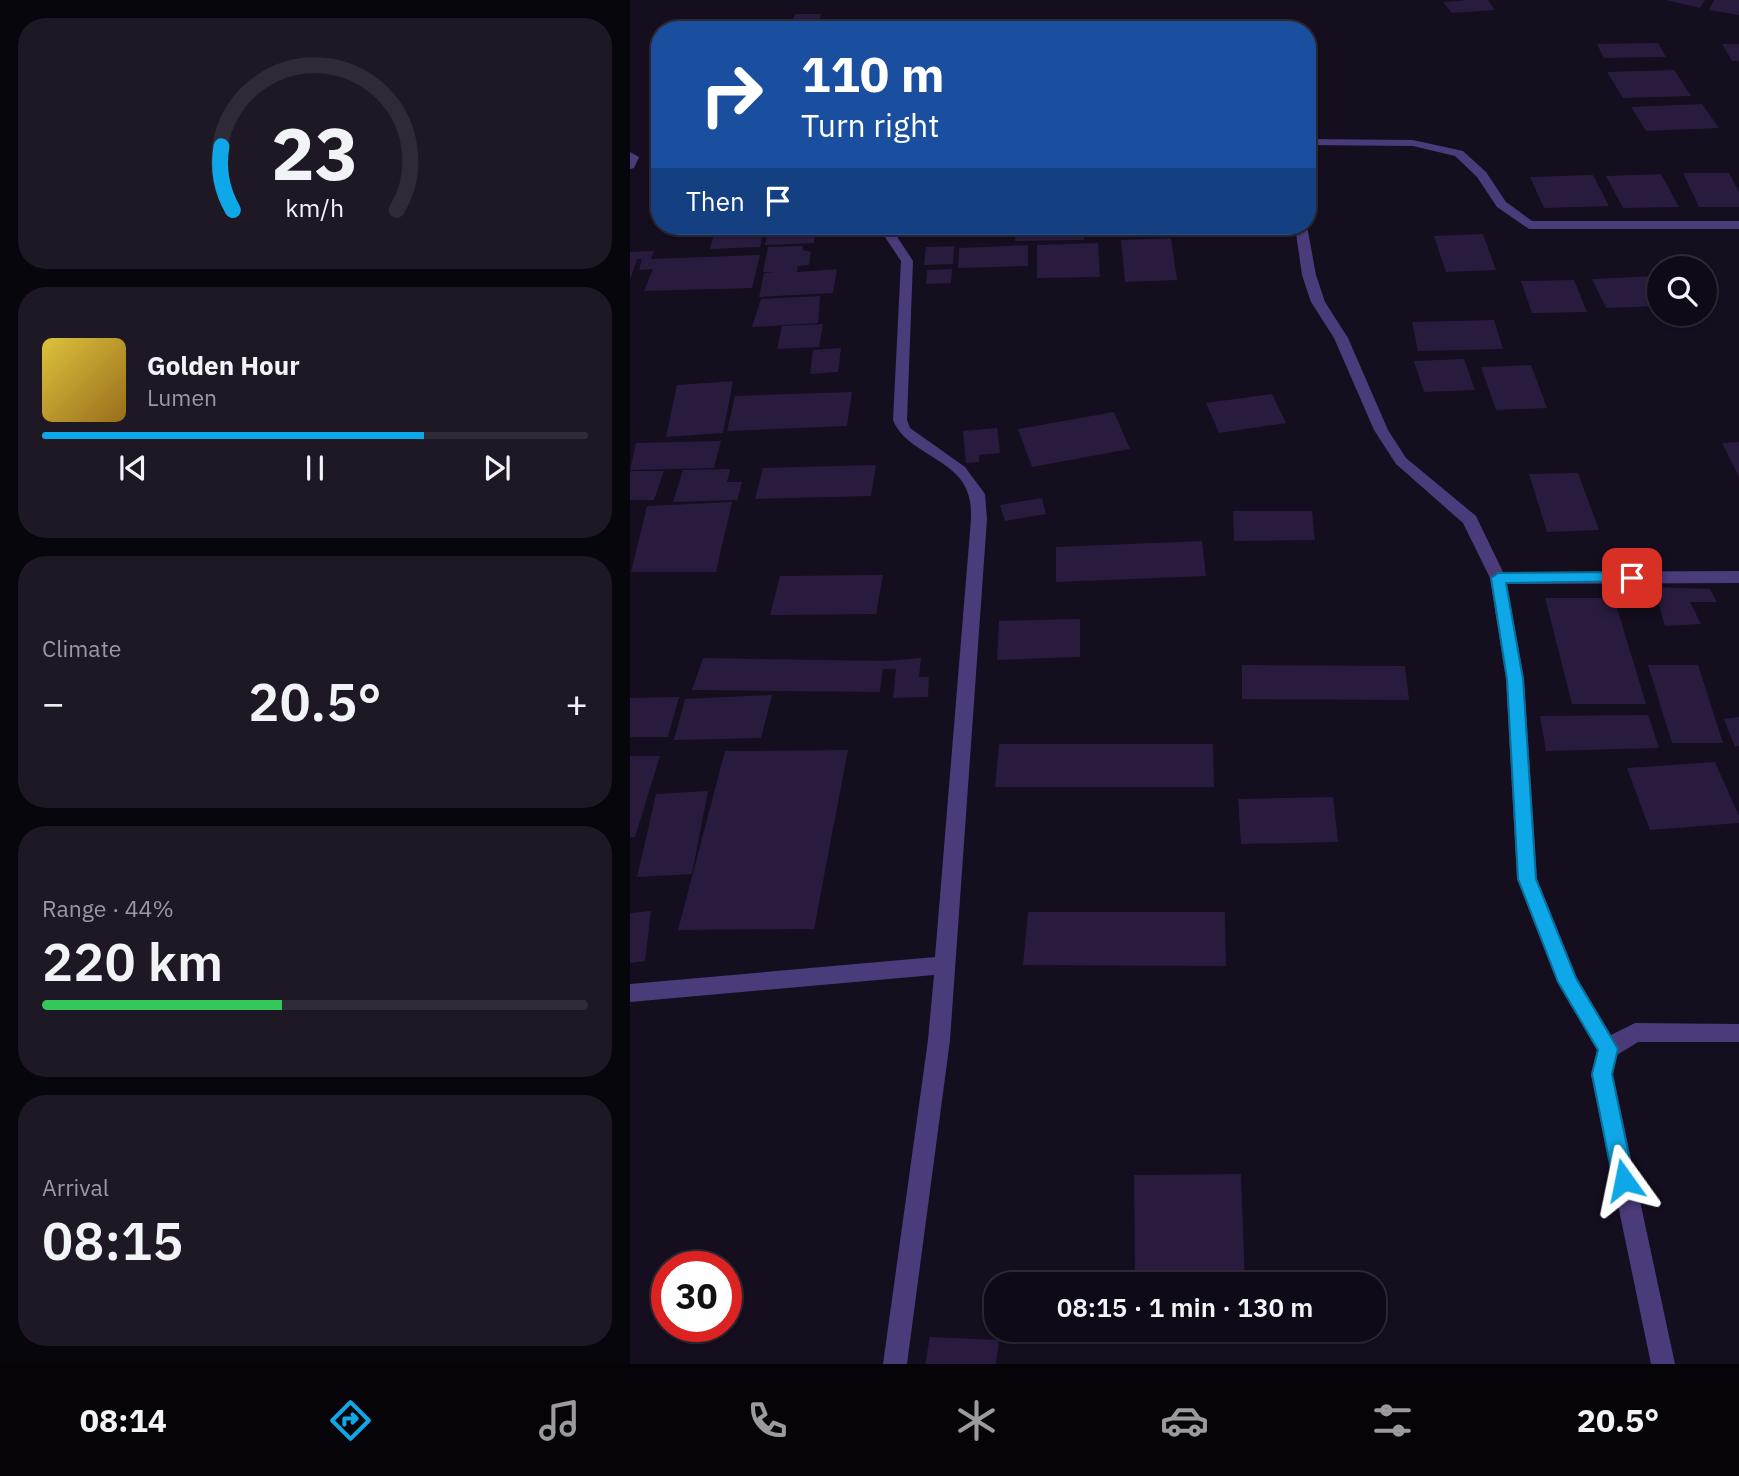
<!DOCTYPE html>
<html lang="en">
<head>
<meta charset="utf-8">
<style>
  :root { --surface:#0f0a17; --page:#1d1824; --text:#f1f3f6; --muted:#9b9aa1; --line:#2f2b36; --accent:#0ea7e8 }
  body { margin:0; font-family:"IBM Plex Sans",sans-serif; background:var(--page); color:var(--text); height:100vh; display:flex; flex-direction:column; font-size:26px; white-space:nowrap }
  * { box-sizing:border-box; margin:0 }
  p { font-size:23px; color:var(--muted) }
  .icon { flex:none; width:38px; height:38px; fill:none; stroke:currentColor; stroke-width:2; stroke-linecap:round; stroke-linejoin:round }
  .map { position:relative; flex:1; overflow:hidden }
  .sheet { display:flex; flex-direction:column; gap:18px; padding:18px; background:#08060d; width:630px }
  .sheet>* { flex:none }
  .hud { position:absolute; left:21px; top:21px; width:665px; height:214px; border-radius:28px; box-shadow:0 2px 5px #0004,0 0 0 2px var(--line); background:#1a4fa0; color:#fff; overflow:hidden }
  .fabs { position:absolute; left:1017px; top:256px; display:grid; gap:14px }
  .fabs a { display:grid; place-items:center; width:70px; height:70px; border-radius:50%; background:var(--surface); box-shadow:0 2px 5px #0004,0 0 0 2px var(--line); font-size:35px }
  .speed { position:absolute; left:21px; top:1251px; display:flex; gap:14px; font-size:35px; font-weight:700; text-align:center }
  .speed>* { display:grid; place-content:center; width:91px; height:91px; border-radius:50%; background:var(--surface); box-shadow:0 2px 5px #0004,0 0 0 2px var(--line); line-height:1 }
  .speed .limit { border:10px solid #d22; background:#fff; color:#111 }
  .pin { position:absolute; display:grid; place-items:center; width:60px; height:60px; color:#fff; margin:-30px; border-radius:14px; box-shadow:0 4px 10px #0006 }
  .me { position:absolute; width:77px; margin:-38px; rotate:348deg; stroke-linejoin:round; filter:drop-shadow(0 0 5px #0008) }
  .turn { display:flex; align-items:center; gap:24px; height:147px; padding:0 35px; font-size:32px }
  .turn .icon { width:91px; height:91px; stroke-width:2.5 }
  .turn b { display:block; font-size:49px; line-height:60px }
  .then { display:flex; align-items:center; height:66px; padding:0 35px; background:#0003; gap:14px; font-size:26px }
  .big { font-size:52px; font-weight:600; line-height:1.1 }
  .sheet .tile { flex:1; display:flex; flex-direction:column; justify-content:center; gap:10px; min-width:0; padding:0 24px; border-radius:28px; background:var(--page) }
  .sheet .dial { align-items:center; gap:0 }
  .dial svg { height:182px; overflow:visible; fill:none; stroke:var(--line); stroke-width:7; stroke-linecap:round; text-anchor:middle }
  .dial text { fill:var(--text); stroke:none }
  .song { display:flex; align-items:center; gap:21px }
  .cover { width:84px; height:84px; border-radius:10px; background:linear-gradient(135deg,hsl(50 70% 55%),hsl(40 70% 35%)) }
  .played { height:7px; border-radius:4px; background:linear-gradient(90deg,var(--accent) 70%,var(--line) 70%) }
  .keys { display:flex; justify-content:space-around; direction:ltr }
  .heat { display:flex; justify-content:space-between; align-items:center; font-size:38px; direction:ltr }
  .charge { height:10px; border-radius:5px; background:linear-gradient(90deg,#34c759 44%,var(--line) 0) }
  .trip { position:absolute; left:354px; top:1272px; width:402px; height:70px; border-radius:28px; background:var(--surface); box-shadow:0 2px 5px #0004,0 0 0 2px var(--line); font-weight:600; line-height:70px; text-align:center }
  .menu { display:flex; height:112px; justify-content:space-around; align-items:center; background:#060409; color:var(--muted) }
  .menu .icon { width:49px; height:49px }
  .menu .active { color:var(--accent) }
  .menu b { font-size:32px; color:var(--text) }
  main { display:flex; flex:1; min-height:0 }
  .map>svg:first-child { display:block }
  .building { fill:#291b3e }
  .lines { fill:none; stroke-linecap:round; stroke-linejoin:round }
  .minor { fill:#4b3b7b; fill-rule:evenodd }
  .route { fill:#0ea7e8; stroke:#096d97; stroke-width:2 }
</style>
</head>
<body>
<main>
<section class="sheet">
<div class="tile dial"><svg viewBox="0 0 100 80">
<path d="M14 69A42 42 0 1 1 86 69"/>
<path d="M14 69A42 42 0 0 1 9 41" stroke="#0ea7e8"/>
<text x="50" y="56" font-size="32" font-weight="700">23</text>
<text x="50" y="72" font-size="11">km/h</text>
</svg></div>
<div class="tile">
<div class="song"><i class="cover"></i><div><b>Golden Hour</b><p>Lumen</p></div></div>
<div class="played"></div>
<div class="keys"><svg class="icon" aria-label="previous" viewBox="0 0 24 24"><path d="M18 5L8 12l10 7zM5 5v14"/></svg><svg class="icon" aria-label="pause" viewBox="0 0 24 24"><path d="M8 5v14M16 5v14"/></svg><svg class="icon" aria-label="next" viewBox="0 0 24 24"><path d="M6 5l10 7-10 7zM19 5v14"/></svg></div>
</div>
<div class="tile"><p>Climate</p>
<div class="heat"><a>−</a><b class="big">20.5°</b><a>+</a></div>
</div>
<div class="tile"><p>Range · 44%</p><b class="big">220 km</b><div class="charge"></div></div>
<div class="tile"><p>Arrival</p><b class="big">08:15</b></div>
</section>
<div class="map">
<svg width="1109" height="1364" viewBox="0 0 1109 1364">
  <rect width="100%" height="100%" fill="#140e1f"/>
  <!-- building -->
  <path class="building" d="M838 0H858L865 10 822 13 813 2Z
    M1036 0H1075L1070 8Z
    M1084 0H1109V15L1079 10Z
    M165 14H191L186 30H159Z
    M1028 43 1036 57 974 58 967 44Z
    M1092 44H1109V61H1102Z
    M1044 70 1061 96 993 98 977 72Z
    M1072 104 1089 128 1016 131 1001 107Z
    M1053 173H1099L1109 192V207H1069Z
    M1031 174 1049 207 993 208 976 176Z
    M963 175 979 206 914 208 900 177Z
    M86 226H135L130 247 80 249Z
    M139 226H187L184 243 135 245Z
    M386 226H454V240L385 241Z
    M482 226H548L549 233 482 234Z
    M853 234 866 270 816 272 804 236Z
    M541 238 547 280 495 282 491 240Z
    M468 243 470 277 407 278V245Z
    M398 245V266L328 268 329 248Z
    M173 246V250L181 252 179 265 168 266 167 272 207 269 203 293 129 297 134 273H146L133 272 138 247Z
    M324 246 323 264 294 265 296 247Z
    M24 251 21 259 130 255 122 288 14 291 23 269 9 270 12 259H7L0 280V252Z
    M322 269 321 283 296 284 297 270Z
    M1029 276V306L976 308 962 279Z
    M944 280 957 312 902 313 891 281Z
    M190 296 188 323 122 327 131 299Z
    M864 320 873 349 788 351 782 322Z
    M193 324 189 347 147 349 152 326Z
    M211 348 208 372 180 374 183 350Z
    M834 359 845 390 794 392 784 361Z
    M901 365 917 408 866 410 851 367Z
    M103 381 93 433 36 437 47 385Z
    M222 392 217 426 97 431 105 396Z
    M642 394 656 423 589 433 576 403Z
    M484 412 500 449 402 467 388 429Z
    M367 428 370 453 349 455V462L336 463 333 431Z
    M91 441 84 468 0 470 6 443Z
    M1109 442V477L1092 443Z
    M246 465 241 496 125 499 133 468Z
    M100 469 97 482H112L107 500 43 502 53 470Z
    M0 471H34L24 500H0Z
    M948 473 969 530 917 532 899 474Z
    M412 498 416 514 375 521 370 505Z
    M102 502 86 572H1L17 506Z
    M603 511H682L685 540 604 541Z
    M572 541 576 576 426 582V547Z
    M253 575 246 614 140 615 150 576Z
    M1024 587 1080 589 1087 602H1060L1071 624 1035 626Z
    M915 598H984L1016 704H942Z
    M450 619V657L367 660 369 621Z
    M73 658 255 661 291 658 289 677H299L298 697 263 698 266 669H253L250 692 62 690Z
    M612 665 775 666 779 700 612 699Z
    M1018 665H1068L1093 743H1042Z
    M142 695 131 738 44 740 55 699Z
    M49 697 38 737H0V698Z
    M1018 715 1029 748 916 751 910 716Z
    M1109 717V746L1105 747 1094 719Z
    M369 744H583L584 787H365Z
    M218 750 184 929 48 930 95 751Z
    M0 756H30L5 837H0Z
    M1085 762 1109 816V823L1020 830 997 768Z
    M78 791 62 874 7 877 26 794Z
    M703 797 708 842 611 844 608 799Z
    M21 911 15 961 0 963V913Z
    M398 912H595L596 966 393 965Z
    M611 1174 615 1284H505L504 1175Z
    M300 1337 369 1340 366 1364H295Z"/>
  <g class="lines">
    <!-- minor -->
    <path class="minor" d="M677 139 783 140 833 151 856 172 876 202 902 221H1109V229H899L867 207 847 177 825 156 783 146 677 145Z
      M0 152 9 157 4 168 0 169Z
      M250 226H265L262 229 283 261 277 420 280 428 335 467 355 494 357 519 320 1040 277 1364H253L298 1040 304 975 0 1002V984L305 957 341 519C341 512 341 504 339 497 331 459 276 454 263 420L271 261 249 228Z
      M665 226H677L686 275 695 302 718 338 758 430 776 458 846 516 873 572 1109 571V583L877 584 894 679 907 879 947 978 981 1035 1005 1023 1109 1024V1042H1008L987 1055 983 1075 1045 1364H1021L961 1075 967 1050 928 982 887 879 876 679 860 578 833 523 766 464 744 430 704 338 681 302 672 275Z"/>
  </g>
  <!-- route -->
  <path class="route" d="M1002 572 1009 578 1007 581 876 583 893 679 906 879 946 978 988 1049 982 1074 1004 1180 1001 1187 994 1190 986 1187 983 1180 962 1074 968 1050 928 982 888 879 877 679 861 578 868 573Z"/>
</svg>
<div class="fabs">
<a><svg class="icon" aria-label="search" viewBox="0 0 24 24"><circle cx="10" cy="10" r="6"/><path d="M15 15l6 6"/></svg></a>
</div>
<div class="speed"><div class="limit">30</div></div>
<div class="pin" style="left:1002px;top:578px;background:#d93025"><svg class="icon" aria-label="arrive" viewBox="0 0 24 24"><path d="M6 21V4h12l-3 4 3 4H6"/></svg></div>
<svg class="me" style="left:994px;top:1180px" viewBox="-20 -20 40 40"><path d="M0-17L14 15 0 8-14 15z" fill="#0ea7e8" stroke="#fff" stroke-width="4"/></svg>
<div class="trip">08:15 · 1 min · 130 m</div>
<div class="hud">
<div class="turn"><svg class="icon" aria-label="right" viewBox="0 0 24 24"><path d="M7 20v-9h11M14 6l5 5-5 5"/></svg><div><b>110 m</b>Turn right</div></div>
<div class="then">Then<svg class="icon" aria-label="arrive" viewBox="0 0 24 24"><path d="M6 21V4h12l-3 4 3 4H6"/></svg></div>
</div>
</div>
</main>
<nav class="menu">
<b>08:14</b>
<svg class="icon active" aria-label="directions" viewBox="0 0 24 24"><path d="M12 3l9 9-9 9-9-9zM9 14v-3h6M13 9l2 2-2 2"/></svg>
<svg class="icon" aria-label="music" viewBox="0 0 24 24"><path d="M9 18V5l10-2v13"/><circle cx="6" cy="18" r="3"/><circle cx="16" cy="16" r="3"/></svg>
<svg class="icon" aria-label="phone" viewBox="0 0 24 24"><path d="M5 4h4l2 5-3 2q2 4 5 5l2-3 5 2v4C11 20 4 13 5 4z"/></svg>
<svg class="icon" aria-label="climate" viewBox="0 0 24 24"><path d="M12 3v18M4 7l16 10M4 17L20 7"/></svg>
<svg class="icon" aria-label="car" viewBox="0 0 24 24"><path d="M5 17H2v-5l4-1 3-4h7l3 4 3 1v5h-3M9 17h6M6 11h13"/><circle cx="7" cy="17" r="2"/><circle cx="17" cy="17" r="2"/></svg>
<svg class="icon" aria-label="filters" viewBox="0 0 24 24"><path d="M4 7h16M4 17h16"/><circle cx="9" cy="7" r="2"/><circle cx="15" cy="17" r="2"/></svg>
<b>20.5°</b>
</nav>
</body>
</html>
